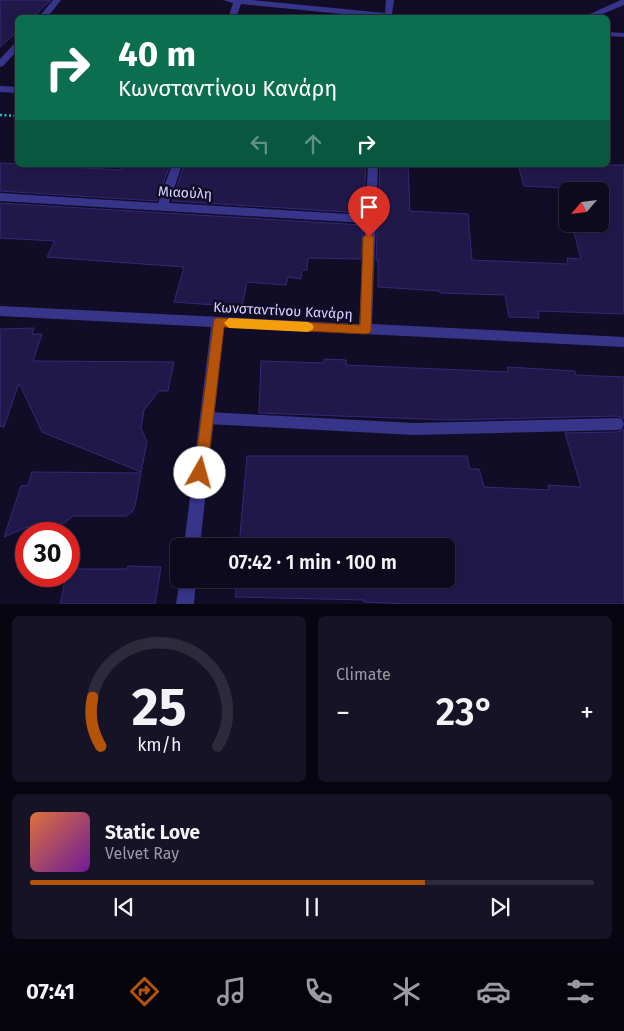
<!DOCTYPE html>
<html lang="en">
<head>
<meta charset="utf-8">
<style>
  :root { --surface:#0d0a1d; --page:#161326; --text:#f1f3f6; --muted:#9a9aa4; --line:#2d2b3b; --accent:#b45309 }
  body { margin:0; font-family:"Fira Sans",sans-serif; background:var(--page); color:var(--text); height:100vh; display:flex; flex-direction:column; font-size:19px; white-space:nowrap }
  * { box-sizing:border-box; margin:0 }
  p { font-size:16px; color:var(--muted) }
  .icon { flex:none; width:28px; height:28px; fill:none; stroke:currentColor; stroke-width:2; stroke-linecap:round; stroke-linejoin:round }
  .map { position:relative; height:604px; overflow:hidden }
  .side { display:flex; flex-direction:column; gap:12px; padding:12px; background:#070610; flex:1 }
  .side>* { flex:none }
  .banner { position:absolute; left:15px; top:15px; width:595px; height:152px; border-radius:8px; box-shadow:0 2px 8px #0003,0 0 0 1px var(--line); background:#0b6e4f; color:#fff; overflow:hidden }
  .needle { width:32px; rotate:242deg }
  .fabs { position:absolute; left:559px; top:182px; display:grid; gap:10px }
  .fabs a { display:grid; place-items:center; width:50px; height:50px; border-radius:8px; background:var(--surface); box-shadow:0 2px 8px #0003,0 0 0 1px var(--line); font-size:25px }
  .speed { position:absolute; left:15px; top:522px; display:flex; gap:10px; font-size:25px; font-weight:700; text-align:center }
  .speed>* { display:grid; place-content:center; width:65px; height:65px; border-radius:50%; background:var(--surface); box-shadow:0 2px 8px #0003,0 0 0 1px var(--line); line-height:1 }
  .speed .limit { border:8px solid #d22; background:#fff; color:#111 }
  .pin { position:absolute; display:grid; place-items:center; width:42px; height:42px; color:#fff; margin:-51px -21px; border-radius:50% 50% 50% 0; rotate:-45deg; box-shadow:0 0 5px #0007 }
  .pin .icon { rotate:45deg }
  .me { position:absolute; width:55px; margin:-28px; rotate:7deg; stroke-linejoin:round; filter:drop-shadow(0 0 4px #0008) }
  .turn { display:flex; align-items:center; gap:18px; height:105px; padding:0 20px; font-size:22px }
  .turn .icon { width:65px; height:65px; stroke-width:2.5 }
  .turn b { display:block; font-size:35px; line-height:42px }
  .lanes { display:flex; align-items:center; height:48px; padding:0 20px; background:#0003; justify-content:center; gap:25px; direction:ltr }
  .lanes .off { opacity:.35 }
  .big { font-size:38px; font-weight:600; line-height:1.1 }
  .side .card { flex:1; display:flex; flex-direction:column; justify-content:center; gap:8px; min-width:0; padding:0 18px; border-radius:8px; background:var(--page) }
  .side .dial { align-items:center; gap:0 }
  .dial svg { height:130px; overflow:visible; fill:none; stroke:var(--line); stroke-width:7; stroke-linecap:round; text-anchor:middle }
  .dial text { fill:var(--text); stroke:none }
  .song { display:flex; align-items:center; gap:15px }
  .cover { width:60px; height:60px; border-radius:8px; background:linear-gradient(135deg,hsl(20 70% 55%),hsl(280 70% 35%)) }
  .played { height:5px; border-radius:2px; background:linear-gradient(90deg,var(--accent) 70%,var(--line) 70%) }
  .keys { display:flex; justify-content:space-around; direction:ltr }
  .heat { display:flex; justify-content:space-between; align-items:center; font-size:28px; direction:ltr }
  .side .tiles { flex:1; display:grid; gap:12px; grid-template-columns:1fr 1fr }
  .card:last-child { grid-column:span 2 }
  .trip { position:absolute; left:170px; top:538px; width:285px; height:50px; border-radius:8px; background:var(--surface); box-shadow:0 2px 8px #0003,0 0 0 1px var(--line); font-weight:600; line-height:50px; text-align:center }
  .tab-bar { display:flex; height:80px; justify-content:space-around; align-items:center; background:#05040c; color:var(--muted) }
  .tab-bar .icon { width:35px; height:35px }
  .tab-bar .on { color:var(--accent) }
  .tab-bar b { font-size:22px; color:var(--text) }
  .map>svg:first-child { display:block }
  .building { fill:#21184a; stroke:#362877 }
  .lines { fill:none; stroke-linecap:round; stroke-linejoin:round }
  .path { stroke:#25c1b4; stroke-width:2.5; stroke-dasharray:2 2.5; stroke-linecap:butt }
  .service { fill:#36358a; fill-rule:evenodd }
  .minor { fill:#36358a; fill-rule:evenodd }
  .tertiary { fill:#36358a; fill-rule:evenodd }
  .route { fill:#b45309; stroke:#753606 }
  .slow { fill:#f59e0b }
  .labels { text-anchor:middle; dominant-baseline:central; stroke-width:5; stroke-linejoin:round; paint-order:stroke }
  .street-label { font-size:14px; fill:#d7d3ff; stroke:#110d27 }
</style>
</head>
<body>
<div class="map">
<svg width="624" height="604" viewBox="0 0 624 604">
  <rect width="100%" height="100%" fill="#110d27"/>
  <!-- building -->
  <path class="building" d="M0 0H51L32 18H18V31L0 47Z
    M0 163 121 170 122 165H170L157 201 0 191Z
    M184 165H366L363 213 172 201Z
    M380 165H408L410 211 468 214 472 260 568 264 567 258 581 259 572 224H600V191H568V206L563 188 524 186 518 165H624V314L538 311 539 318 509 317 505 295 440 293V291L378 287V260H376Z
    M0 203 363 225 361 259 308 258 307 270H302L301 279 288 277 286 285 247 282 242 307 174 302 184 267 47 257 55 241 0 238Z
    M34 328 32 334H42L33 361 174 362 168 391H159L144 410 141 428 147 442 141 472 42 432 19 383 4 427 0 426V329Z
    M324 359 346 360V365L508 372 507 367 575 371 576 375 624 377V419L617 416 449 420 259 413 261 361 324 363Z
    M624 429V604H407L364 602V600L235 597 237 579H446V546H239L247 456H467L470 469H479L484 487 549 490 548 485 581 487 565 433 617 432Z
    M32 472 141 473 135 506 132 512 126 516H73L63 524 37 523 4 537 21 486 28 485Z
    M128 566 161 567 155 604H60L66 576H69V569H127Z"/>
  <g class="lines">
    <!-- path -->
    <path class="path" d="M0 115 18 116"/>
    <!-- service -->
    <path class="service" d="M207 412 414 423 617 418 622 419 624 424 622 429 617 430 414 435 207 424 202 422 200 418 202 414Z"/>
    <!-- minor -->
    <path class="minor" d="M53 0H61L47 18H38Z
      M223 0H251L385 13 386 0H394L392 14 415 18H382L241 4 236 18H228L233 3Z
      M621 0H624V5L593 18H581Z
      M608 32 624 33V37L608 36Z
      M15 43H18V50L3 66 0 67V59Z
      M0 86 18 87V93L0 92Z
      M172 165H182L169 203 365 215 368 165H378L372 324 624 337V347L224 327 200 546H184L211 327 0 316V306L359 324 365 223 0 201V193L158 203Z
      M180 579H196L194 604H176Z"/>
    <!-- tertiary -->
    <path class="tertiary" d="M619 0H624V3Z"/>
  </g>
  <!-- route -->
  <path class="route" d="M369 233 374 237 371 330 370 333 366 334 224 327 207 473 205 478 200 479 196 478 194 473 214 319 218 318 360 325 363 237Z"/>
  <!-- slow -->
  <path class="slow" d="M229 318 308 322 312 324 314 327 312 330 308 332 229 328 224 323Z"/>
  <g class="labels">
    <!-- street labels -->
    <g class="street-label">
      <text transform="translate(185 193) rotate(3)">Μιαούλη</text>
      <text transform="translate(283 311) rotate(3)">Κωνσταντίνου Κανάρη</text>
    </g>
  </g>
</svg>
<div class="fabs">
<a><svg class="needle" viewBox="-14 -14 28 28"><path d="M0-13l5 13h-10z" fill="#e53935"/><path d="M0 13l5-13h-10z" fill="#9a9aa4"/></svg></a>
</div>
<div class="speed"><div class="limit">30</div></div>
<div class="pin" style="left:369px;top:237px;background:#d93025"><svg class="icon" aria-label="arrive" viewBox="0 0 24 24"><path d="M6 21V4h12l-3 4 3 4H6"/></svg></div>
<svg class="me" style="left:200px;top:473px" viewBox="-20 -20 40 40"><circle r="19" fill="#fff"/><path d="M0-13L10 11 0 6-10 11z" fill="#b45309"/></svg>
<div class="trip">07:42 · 1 min · 100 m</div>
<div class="banner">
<div class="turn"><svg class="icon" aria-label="right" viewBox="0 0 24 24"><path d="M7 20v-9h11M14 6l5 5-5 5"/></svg><div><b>40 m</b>Κωνσταντίνου Κανάρη</div></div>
<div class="lanes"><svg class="icon off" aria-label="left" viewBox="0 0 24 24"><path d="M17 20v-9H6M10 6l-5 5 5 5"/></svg><svg class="icon off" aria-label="ahead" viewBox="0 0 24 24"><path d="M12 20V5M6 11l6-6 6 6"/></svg><svg class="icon" aria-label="right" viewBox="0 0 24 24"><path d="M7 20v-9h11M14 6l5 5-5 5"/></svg></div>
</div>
</div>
<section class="side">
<div class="tiles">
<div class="card dial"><svg viewBox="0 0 100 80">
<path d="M14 69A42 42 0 1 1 86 69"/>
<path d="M14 69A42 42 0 0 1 9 39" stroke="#b45309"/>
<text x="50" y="56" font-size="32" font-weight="700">25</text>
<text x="50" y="72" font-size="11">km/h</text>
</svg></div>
<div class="card"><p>Climate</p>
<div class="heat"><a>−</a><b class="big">23°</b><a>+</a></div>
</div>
<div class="card">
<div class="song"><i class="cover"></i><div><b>Static Love</b><p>Velvet Ray</p></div></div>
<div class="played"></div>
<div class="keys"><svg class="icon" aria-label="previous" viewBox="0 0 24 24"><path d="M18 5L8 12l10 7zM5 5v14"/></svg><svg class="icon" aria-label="pause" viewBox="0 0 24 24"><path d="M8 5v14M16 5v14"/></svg><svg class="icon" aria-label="next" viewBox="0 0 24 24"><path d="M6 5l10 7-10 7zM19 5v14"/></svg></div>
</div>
</div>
</section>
<nav class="tab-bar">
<b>07:41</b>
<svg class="icon on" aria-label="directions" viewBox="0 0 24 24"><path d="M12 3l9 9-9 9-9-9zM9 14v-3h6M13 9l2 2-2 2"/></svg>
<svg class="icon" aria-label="music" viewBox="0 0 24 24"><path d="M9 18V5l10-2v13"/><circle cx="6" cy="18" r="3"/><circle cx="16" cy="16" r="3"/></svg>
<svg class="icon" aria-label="phone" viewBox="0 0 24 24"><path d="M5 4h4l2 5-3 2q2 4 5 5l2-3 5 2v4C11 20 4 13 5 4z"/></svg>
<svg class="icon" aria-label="climate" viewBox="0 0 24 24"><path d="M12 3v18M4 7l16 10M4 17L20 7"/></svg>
<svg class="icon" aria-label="car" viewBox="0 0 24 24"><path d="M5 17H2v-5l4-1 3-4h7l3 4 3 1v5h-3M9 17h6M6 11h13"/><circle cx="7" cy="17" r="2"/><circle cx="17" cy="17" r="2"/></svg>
<svg class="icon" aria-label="filters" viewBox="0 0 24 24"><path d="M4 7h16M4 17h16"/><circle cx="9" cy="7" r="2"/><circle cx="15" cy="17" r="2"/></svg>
</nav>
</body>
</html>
